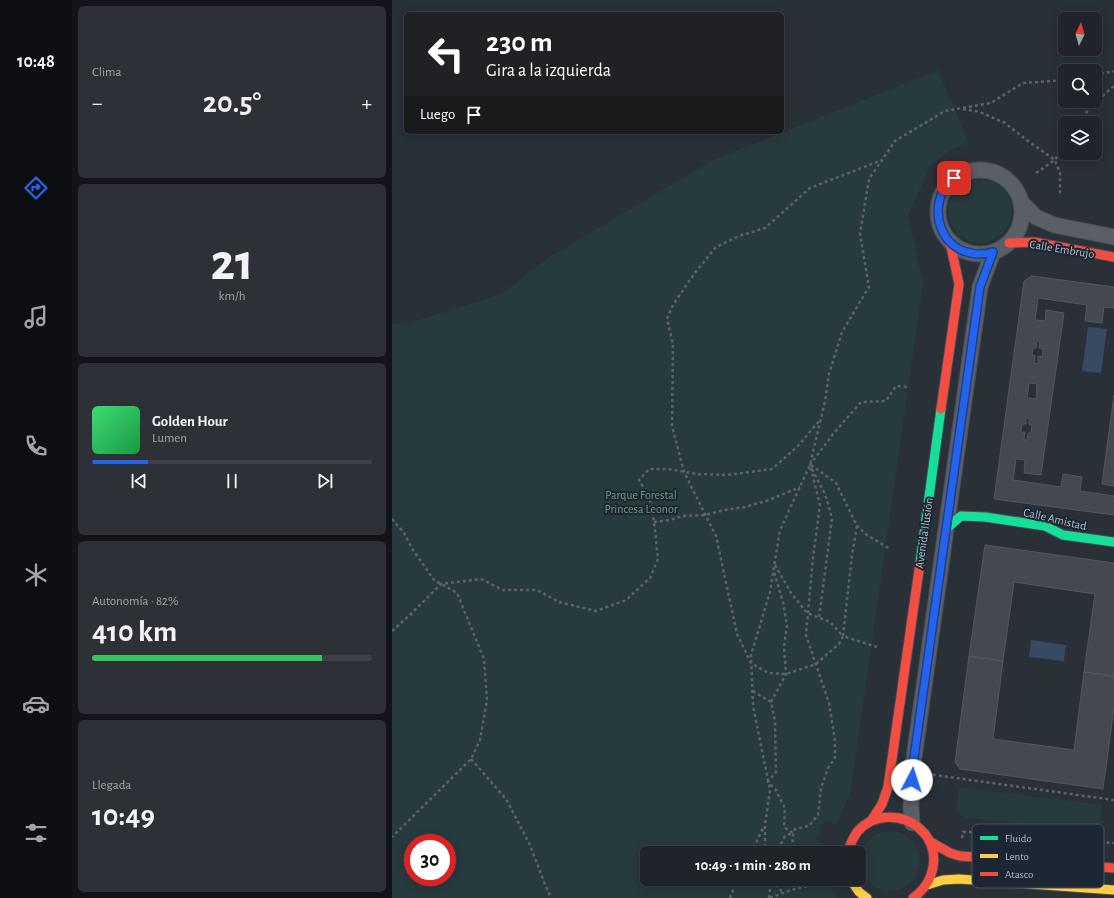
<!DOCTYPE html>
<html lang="es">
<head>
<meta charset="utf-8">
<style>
  :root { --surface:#20242a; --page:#2d3036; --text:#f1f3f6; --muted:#a2a4a8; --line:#3d4147; --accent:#2563eb }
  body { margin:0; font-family:"Alegreya Sans",sans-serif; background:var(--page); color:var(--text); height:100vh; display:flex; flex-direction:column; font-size:15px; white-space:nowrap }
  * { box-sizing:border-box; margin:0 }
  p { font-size:13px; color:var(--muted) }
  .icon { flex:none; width:22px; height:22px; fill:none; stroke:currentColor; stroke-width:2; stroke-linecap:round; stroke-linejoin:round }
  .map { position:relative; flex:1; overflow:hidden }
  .panel { display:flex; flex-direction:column; gap:6px; padding:6px; background:#121417; width:320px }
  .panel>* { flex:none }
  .top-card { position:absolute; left:12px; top:12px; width:380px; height:122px; border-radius:6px; box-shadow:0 2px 10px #0003,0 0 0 1px var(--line); background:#202124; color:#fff; overflow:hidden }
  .needle { width:26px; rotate:5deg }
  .buttons { position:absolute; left:666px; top:12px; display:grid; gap:8px }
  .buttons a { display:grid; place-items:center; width:44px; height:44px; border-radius:6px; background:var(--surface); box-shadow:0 2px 10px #0003,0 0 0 1px var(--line); font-size:20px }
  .speed { position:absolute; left:12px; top:834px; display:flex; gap:8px; font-size:20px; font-weight:700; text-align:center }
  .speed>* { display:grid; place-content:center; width:52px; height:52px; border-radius:50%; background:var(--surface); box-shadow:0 2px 10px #0003,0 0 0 1px var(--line); line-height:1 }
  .speed .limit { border:6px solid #d22; background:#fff; color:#111 }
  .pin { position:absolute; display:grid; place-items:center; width:34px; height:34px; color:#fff; margin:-17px; border-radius:8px; box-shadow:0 2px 6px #0006 }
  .me { position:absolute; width:44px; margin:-22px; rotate:5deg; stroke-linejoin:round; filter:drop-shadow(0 0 3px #0008) }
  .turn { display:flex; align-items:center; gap:14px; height:84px; padding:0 16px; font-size:18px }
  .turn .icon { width:52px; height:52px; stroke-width:2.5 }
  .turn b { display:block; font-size:28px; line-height:34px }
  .then { display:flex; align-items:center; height:38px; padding:0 16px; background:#0003; gap:8px; font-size:15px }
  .big { font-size:30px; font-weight:700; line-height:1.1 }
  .panel .widget { flex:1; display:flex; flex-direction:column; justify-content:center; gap:6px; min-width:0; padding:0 14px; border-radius:6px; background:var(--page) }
  .panel .dial { align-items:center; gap:0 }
  .dial b { font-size:52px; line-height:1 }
  .song { display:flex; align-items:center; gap:12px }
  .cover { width:48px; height:48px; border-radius:6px; background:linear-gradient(135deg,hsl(140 70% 55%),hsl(140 70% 35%)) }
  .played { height:4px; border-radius:2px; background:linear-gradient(90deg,var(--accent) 20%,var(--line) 20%) }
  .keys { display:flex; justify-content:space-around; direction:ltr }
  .heat { display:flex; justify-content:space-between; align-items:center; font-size:22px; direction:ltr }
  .charge { height:6px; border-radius:3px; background:linear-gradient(90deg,#34c759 82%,var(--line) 0) }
  .trip { position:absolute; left:248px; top:846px; width:226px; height:40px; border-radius:6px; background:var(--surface); box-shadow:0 2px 10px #0003,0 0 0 1px var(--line); font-weight:700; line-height:40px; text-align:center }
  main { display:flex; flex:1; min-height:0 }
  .tabs { display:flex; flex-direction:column; width:72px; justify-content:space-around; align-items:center; background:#0d0e11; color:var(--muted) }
  .tabs .icon { width:28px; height:28px }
  .tabs .selected { color:var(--accent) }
  .tabs b { font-size:18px; color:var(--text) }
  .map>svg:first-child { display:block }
  .green { fill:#273a3e; fill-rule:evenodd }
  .water { fill:#384963 }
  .building { fill:#444950; stroke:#52575f; fill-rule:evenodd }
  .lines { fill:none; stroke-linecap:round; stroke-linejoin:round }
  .street-casing { stroke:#484c53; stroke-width:17 }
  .fast-casing { stroke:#484c53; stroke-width:11 }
  .slow-casing { stroke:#484c53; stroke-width:11 }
  .jam-casing { stroke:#484c53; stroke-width:11 }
  .path { stroke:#5d636a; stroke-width:2.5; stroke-dasharray:3 3; stroke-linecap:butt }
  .street { stroke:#5a5e66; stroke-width:15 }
  .fast { stroke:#16e098; stroke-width:9 }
  .slow { stroke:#ffcf43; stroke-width:9 }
  .jam { stroke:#f24e42; stroke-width:9 }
  .route-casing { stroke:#184099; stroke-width:10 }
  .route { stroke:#2563eb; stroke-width:7 }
  .labels { text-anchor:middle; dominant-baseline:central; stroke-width:4; stroke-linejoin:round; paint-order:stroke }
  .street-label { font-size:12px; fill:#b4bcc9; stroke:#1d2633 }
  .park-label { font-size:12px; fill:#6b9a76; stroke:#1d2633 }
  .key { fill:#1d2633; stroke:#4a5360; stroke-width:1 }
  .key-label { font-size:11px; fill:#b4bcc9 }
</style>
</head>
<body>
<main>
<nav class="tabs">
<b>10:48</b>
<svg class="icon selected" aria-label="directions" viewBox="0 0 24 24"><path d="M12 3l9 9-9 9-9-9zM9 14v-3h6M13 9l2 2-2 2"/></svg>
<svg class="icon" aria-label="music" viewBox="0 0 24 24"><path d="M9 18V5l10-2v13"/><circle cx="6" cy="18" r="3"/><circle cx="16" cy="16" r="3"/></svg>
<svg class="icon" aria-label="phone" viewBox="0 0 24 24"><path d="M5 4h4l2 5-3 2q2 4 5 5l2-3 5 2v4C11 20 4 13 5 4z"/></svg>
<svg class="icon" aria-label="climate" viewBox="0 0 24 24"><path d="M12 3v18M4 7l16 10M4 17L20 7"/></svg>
<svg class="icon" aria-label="car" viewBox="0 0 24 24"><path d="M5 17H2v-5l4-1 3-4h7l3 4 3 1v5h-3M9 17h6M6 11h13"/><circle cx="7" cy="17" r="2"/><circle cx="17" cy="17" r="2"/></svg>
<svg class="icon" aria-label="filters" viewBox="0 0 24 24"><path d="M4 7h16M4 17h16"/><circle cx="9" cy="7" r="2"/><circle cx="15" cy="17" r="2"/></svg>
</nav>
<section class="panel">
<div class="widget"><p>Clima</p>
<div class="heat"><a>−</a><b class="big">20.5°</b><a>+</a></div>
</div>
<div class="widget dial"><b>21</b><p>km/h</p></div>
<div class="widget">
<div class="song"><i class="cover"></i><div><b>Golden Hour</b><p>Lumen</p></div></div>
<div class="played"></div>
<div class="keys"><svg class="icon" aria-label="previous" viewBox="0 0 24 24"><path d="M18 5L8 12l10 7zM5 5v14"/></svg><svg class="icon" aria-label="pause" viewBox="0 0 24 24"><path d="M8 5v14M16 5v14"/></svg><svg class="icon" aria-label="next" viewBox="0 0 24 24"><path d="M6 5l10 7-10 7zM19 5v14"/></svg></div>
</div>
<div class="widget"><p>Autonomía · 82%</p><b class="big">410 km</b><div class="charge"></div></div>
<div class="widget"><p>Llegada</p><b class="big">10:49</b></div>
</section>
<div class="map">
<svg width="722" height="898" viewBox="0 0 722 898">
  <rect width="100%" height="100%" fill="#2a3038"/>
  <!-- green -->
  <path class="green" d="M546 70 578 145 562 148 539 164 516 216 531 283 459 790 444 826 435 819 424 838 436 847V853H255V879H434L445 898H0V323L11 325 109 294 159 256 321 160ZM21 843H55V877H21Z
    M556 211a32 32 0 1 1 64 0a32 32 0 1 1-64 0Z
    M567 787 710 805 709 824 700 830 572 818 564 810Z
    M468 861a30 30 0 1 1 60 0a30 30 0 1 1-60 0Z"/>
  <!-- water -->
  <path class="water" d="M696 327 715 329 709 373 690 371Z
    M639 640 674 645 672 661 637 657Z"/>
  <!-- building -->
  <path class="building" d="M640 276 722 287V308L712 307 710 323 693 321 695 305 646 298 643 320 653 321 654 310 672 313 649 475 632 473 633 460 624 459 621 480 669 487 671 474 690 477 688 491 722 496V515L602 499 632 281ZM645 341 648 342 647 348 651 349 650 357 646 356V364L642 363 643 356 640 355 641 348H644ZM637 383 645 384 644 399 635 398ZM634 418H637V425H640L639 433H636L635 440H632L633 432H629L630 424H634Z
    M722 395V486L710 484Z
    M593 545 722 563V676L692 672 703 594 622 582 611 661 577 656Z
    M577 656 611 661 601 739 682 750 692 672 722 676V707L711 789 568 769 563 762Z"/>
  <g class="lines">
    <!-- street casing -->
    <g class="street-casing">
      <path id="street" d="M546 212a42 42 0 1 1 84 0a42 42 0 1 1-84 0Z
        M631 204 644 217 662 225 722 237
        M520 823 519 807 520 772 588 287 601 252"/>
    </g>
    <!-- fast casing -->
    <g class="fast-casing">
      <path id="fast" d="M555 528 569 516 593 517 653 526 671 535 722 542
        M528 563 549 409"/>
    </g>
    <!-- slow casing -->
    <g class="slow-casing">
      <path id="slow" d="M458 879 467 892 475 898
        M535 885 551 880 567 879 722 890"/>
    </g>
    <!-- jam casing -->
    <g class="jam-casing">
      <path id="jam" d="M617 243 642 242 722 257
        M549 409 567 284 558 242
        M479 821 490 804 496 787 528 563
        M537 841 558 853 568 856 722 868
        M455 853C458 845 461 837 466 831 482 813 511 813 528 829 550 848 544 882 521 898"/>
    </g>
    <!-- path -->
    <path class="path" d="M703 75 722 71
      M571 109 588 112 613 123 636 141 663 160 668 173V195
      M687 123 699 106 722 86
      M644 173 663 160 673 143
      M419 465 444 483 465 526 475 535 498 549
      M420 469 433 494 440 518 427 618
      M0 519 12 533 21 550 42 580 65 593 92 659 95 700 88 740 79 759 0 837
      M262 522 278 520 290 516 313 515 333 510 353 507 377 500 408 487
      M383 565 399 593 415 613 438 622 451 636
      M0 631 19 614 49 584 89 579 111 590H145L167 602 204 611 234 600 258 578 266 559 262 522 258 499 247 480 257 469H276L305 474 335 475 380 469 405 447 428 420
      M451 636 460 555 465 526
      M485 647 451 636 447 644 424 664 394 674 376 673 359 663 345 634 324 536 292 472 280 426 281 344 275 319 281 305 302 274 324 247 347 236 373 228 418 188 490 160
      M361 691 379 702 383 721 384 772 376 782 383 789 393 808 392 827 401 833 393 836 384 853
      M379 702 394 674 392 646 395 626 391 602 382 572
      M79 759 114 799 137 843 153 884 159 898
      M535 774 722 800
      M570 838 571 832H581L722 843
      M359 853 372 826
      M373 853V825L378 790 361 706 359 655 378 592 388 530 418 465 433 401 437 374 450 332 477 287 468 234 477 179 503 141 553 111 599 103 631 83 673 80
      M398 853 402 846 400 838 403 829 417 826 426 815 429 788 436 768 443 758V741L437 703 414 635 421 558 428 505 418 465 441 434 469 402 494 401 504 386 518 387
      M402 879 403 881 415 886
      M380 880 391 893
      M338 898 343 885 351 879
      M377 898 379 879
      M378 898 399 890 441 880"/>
    <!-- street -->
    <use href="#street" class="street"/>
    <!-- fast -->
    <use href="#fast" class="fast"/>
    <!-- slow -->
    <use href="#slow" class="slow"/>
    <!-- jam -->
    <use href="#jam" class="jam"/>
  </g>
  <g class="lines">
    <!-- route casing -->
    <g class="route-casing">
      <path id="route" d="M520 780V772L588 287 601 252C594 254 587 255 579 253 550 248 538 214 552 189 554 185 559 181 562 178"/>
    </g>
    <!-- route -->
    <use href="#route" class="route"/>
  </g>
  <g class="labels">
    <!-- street labels -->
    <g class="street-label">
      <text transform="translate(670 249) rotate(9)">Calle Embrujo</text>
      <text transform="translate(663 519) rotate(13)">Calle Amistad</text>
      <text transform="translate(532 533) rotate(-82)">Avenida Ilusión</text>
    </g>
    <!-- park labels -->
    <g class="park-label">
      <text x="249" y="495">Parque Forestal<tspan x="249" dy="14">Princesa Leonor</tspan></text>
    </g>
  </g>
  <!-- legend -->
  <rect x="580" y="824" width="132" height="64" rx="6" class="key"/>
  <rect x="588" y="836" width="18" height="4" fill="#16e098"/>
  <rect x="588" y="854" width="18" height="4" fill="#ffcf43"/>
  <rect x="588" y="872" width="18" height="4" fill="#f24e42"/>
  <g class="key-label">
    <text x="613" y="842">Fluido</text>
    <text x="613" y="860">Lento</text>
    <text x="613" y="878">Atasco</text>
  </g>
</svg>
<div class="buttons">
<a><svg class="needle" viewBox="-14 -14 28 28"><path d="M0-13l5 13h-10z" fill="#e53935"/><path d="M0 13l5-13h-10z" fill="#a2a4a8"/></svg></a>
<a><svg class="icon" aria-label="search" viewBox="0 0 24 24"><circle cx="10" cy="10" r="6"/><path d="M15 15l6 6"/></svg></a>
<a><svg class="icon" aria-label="layers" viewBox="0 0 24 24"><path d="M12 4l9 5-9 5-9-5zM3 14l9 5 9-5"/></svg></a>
</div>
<div class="speed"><div class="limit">30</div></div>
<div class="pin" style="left:562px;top:178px;background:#d93025"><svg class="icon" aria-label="arrive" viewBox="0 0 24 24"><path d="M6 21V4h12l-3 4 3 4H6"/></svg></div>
<svg class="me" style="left:520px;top:780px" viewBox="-20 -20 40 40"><circle r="19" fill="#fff"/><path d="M0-13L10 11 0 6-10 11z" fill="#2563eb"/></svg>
<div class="trip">10:49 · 1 min · 280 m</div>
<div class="top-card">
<div class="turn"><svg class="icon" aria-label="left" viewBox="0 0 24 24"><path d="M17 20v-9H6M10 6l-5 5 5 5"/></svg><div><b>230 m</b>Gira a la izquierda</div></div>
<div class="then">Luego<svg class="icon" aria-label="arrive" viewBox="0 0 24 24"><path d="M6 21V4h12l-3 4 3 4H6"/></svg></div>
</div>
</div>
</main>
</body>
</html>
